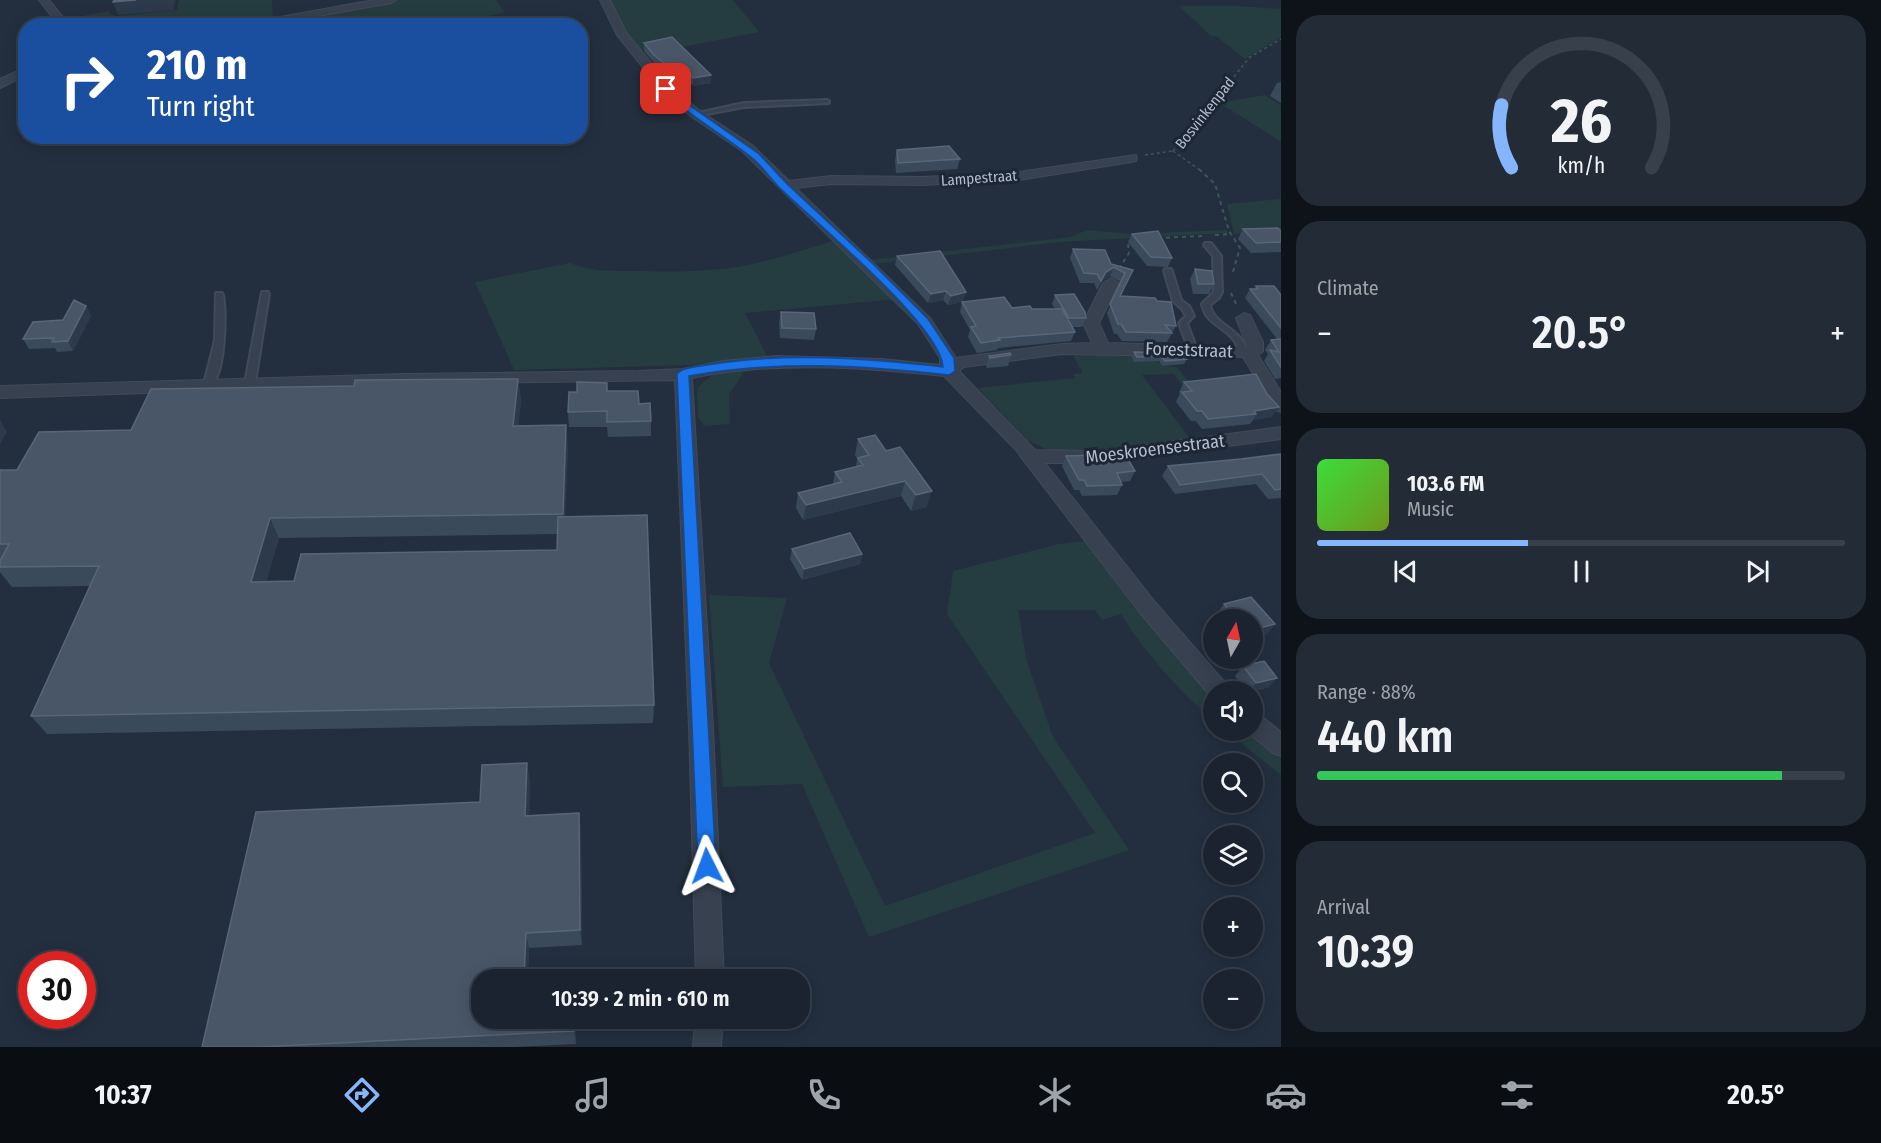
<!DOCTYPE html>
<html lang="en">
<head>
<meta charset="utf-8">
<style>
  :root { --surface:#1a232f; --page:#232b37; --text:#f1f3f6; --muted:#9fa4aa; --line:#38404b; --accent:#85b6fd }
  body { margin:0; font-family:"Fira Sans Condensed",sans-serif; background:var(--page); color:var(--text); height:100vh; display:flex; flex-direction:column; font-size:22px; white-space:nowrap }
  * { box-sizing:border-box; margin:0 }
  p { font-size:20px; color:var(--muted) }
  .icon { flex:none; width:33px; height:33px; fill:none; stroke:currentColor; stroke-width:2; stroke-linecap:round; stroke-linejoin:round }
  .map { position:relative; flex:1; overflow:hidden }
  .side { display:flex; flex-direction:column; gap:15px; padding:15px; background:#0e131a; width:600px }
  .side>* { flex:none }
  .hud { position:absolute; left:18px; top:18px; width:570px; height:126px; border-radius:24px; box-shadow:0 3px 15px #0003,0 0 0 2px var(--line); background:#1a4fa0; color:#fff; overflow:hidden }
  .needle { width:39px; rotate:9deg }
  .controls { position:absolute; left:1203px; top:609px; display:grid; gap:12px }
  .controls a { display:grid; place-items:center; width:60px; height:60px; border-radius:50%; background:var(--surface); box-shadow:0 3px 15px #0003,0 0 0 2px var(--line); font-size:30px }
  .speed { position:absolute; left:18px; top:951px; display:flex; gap:12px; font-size:30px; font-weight:700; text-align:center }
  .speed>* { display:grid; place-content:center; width:78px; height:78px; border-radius:50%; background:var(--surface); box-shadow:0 3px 15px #0003,0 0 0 2px var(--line); line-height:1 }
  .speed .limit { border:9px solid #d22; background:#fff; color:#111 }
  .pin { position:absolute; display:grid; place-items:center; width:51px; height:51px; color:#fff; margin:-26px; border-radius:12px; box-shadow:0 3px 9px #0006 }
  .me { position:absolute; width:66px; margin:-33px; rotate:357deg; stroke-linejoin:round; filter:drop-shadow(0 0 4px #0008) }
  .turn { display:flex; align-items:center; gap:21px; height:126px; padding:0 30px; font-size:27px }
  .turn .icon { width:78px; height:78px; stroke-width:2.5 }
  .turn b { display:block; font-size:42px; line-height:51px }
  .big { font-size:45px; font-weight:600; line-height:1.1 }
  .side .widget { flex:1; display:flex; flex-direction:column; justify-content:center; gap:9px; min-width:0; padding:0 21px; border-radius:24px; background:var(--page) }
  .side .dial { align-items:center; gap:0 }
  .dial svg { height:156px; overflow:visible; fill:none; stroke:var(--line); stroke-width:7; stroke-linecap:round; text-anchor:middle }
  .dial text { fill:var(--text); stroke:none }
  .song { display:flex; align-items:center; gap:18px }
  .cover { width:72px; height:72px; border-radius:9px; background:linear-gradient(135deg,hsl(120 70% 55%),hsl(80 70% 35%)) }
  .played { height:6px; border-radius:3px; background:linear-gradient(90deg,var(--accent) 40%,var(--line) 40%) }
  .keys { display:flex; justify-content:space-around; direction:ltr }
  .heat { display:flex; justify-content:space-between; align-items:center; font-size:33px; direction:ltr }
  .charge { height:9px; border-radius:4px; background:linear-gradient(90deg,#34c759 88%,var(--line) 0) }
  .trip { position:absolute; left:471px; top:969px; width:339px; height:60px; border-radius:24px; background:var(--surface); box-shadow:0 3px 15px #0003,0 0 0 2px var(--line); font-weight:600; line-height:60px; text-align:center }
  .menu { display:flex; height:96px; justify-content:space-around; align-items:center; background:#0a0e13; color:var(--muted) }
  .menu .icon { width:42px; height:42px }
  .menu .on { color:var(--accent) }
  .menu b { font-size:27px; color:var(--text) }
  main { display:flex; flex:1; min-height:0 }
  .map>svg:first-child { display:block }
  .green { fill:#253d40 }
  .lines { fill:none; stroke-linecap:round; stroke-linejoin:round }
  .lane-casing { stroke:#404a58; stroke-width:4 }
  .street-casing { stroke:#404a58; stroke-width:2 }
  .path-far1 { stroke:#3e5658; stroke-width:1.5; stroke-dasharray:3 3; stroke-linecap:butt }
  .path { stroke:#3e5658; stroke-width:2; stroke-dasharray:4 4; stroke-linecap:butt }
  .lane { fill:#37414f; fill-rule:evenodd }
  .street { fill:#37414f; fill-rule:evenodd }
  .wall { fill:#3b4a5b; fill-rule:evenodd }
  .shaded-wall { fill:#2c3a4b }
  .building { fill:#485667; stroke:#596677; stroke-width:1.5 }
  .route { fill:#1a73e8; stroke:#114b97; stroke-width:1.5 }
  .labels { text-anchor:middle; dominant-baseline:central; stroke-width:6; stroke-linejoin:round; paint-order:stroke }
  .far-street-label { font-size:15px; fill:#b3bcca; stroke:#1c2634 }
  .street-label { font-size:18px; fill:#b3bcca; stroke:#1c2634 }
</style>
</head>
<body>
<main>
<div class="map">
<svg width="1281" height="1047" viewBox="0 0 1281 1047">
  <rect width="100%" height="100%" fill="#232f3f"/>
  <!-- green -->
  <path class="green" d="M179 0H272L273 20 200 25V19L183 17 173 22 191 25 70 26 65 19 109 11 110 14 116 16 177 10Z
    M397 0H495L505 12 453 25 419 22 406 26H257Z
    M609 0H733L759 32 682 47 676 43 637 51 628 41Z
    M1179 6H1237L1281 9V37L1245 59 1216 36H1211Z
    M1265 95 1281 105V142L1220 103Z
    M1281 199V232L1234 234 1227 204Z
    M1087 230 1132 234 1227 230 1228 233 1059 242 874 264 870 260 1071 237Z
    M836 240 897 299 745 313 767 356 691 365 514 370 475 282 570 263C592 272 614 271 638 271 673 272 708 272 743 266 774 260 806 249 836 240Z
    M1071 351 1151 352 1161 366 1177 367 1197 392 1188 393 1174 374 1142 375 1191 440 1076 452 1046 449 1027 440 978 388 1075 378 1074 374 1083 373Z
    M745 370 729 394 730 424 705 426 698 417 697 389C711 372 723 371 745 370Z
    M1085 541 1214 692 1213 720C1178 690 1145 653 1121 614L1102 620 1095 610H1018L1027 662 1053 737 1129 850 869 937 802 784 723 787 709 595 787 598 769 663 885 906 1095 833 947 614 953 571 1059 544Z
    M1252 730 1281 749V775L1226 731Z"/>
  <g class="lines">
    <!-- lane casing -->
    <g class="lane-casing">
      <path id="lane" d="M827 100 829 101V103L744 107 696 116 693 114 744 103Z
        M1205 243H1211L1221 256 1222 292 1219 298 1210 305C1214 326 1242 328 1247 352L1246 354H1240C1238 349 1237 344 1234 340 1223 326 1205 323 1202 304L1214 292 1213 256 1204 245Z
        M1165 269H1171L1172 271 1181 300 1189 306 1194 316 1187 323 1197 350 1196 352H1190L1189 350 1179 323 1186 316 1182 309 1173 301 1164 271Z
        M262 292H268L269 294 255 383 250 386 245 383Z
        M216 293H222L223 295C226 313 226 378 209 387L204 384 215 340Z"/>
    </g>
    <!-- street casing -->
    <g class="street-casing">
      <path id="street" d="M39 0H49L70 26H59Z
        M374 0H396L391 3 273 24 231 26Z
        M600 0H610L627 34 672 88 700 111 752 145 789 181 831 176 923 177 1019 172 1136 155 1137 158 1136 161 1131 162 1019 180 923 185 831 184 796 188 930 318 956 358 1062 344 1092 343 1083 323 1103 283 1111 278 1119 283 1099 323 1108 343 1247 347 1236 318 1244 313 1250 315 1263 342V351L1258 355 1281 392V412L1275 410 1243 357 1062 354 964 367 959 371 1035 450 1100 451 1281 427V439L1100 463H1045L1155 602 1227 685 1230 692H1214V700L1141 614 1015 449 944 376C860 367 775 361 692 378L713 727 724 980H696L689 727 675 380 405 384 0 398V386L405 374 638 371 683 369 723 361 776 356 882 359 940 365V358L918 324 742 151 692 117 664 94 617 35Z
        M26 67V75L0 88V79Z
        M1252 712 1260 715 1281 732V756L1273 753 1245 730H1252Z
        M695 1018H723L721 1047H693Z"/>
    </g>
    <!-- path-far1 -->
    <path class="path-far1" d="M1173 151 1201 171
      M1173 151 1250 57 1281 39
      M1145 155 1173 151"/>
    <!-- path -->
    <path class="path" d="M1199 169 1215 184 1229 231 1240 248 1232 275
      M1215 235 1231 234
      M1158 238 1202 236
      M1119 269 1129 253 1128 242H1131
      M1231 293 1237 306"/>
    <!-- lane -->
    <use href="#lane" class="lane"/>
    <!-- street -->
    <use href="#street" class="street"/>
  </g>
  <!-- wall -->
  <path class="wall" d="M644 43 711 75V83L693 86 688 80 680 84 654 63 644 51Z
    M1281 82V103L1270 96 1277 83Z
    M897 150 960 159 957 169 896 173 895 160Z
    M1243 229 1281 231V252L1251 253 1238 239Z
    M1132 234 1172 258 1168 267 1147 266 1128 242Z
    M1073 249 1111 264 1133 270 1121 296 1157 301 1176 326 1167 342 1122 341 1117 334H1114L1107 313 1121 282 1110 276 1102 281 1097 290 1094 283H1080L1070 258Z
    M897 256 963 302 1012 308 1032 309H1055L1052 304 1055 295 1086 318 1082 327H1073L1075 332 1071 341 998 348 997 350 977 353 968 337 970 330 960 312 962 302 948 305 943 300 928 303 895 265Z
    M1195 269 1214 284 1209 294H1193L1190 279Z
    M1256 286 1281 295V378L1275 379 1264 361 1268 354 1265 350 1271 340 1277 339 1245 298 1250 289H1254Z
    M86 306 91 316 73 351 57 352 55 348 29 349 23 339 63 320Z
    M781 312 816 329 814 340 780 338 779 323Z
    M1134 352 1187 359 1184 364 1162 366 1159 361 1134 362 1132 357Z
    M1011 355 1008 366 987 368 986 366 989 356Z
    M518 379 521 400 518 426 568 445 565 516 654 705 653 723 47 734 31 716 90 586 12 587 0 572V470H17L131 430 354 386ZM558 534 557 550 294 581 266 582 279 538Z
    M1184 382 1272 417 1253 420 1250 424 1202 429 1196 421H1191L1176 402 1180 393 1179 392Z
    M607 391 639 404 651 421V436L608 437 607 427H569L568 412Z
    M875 435 927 507 911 511 901 496 803 520 796 508 798 493 833 484 835 472 856 467 857 459 855 455 858 439Z
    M1281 454V498L1268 499 1256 484 1175 494 1162 476 1168 466 1241 459Z
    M1066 456 1096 458 1135 471 1130 481 1121 482 1122 485 1117 495 1082 496 1079 490H1074L1062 466Z
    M792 549 862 554 860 564 802 580 790 559Z
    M1251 597 1275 624 1267 634 1252 638V620H1221L1217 614 1224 604Z
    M1243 666 1269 687 1252 692H1247L1235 676Z
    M530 781 529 815 579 813 581 830 582 945 529 948 528 978 482 1018H576V1044L514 1047H202L480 802Z"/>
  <!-- shaded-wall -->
  <path class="shaded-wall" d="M136 0H175L173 10 118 15 113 2Z
    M688 72V80L680 84V76Z
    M711 75V83L693 86V78Z
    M1114 267 1110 276 1102 281 1097 290 1106 272Z
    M946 291 943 300 928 303 931 294Z
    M966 292 963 302 948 305 951 296Z
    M86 306 91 316 73 351 68 341Z
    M518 379 521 400 516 446 513 426Z
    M1279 407 1272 417 1253 420 1256 414 1254 411Z
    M0 420 7 432 0 444Z
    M566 425 568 445 565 534 563 514Z
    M905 481 901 496 803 520 806 505Z
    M932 491 927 507 911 511 916 495Z
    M270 518 279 538 260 602 251 582Z
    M862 554 860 564 802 580 804 569Z
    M1275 624 1267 634 1252 638V630Z
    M1277 678 1269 687 1252 692H1249L1256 683Z
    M527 763 530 781 529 832 525 816Z
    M579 813 581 830 582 945 580 930Z
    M526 933 529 948 528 980 524 978Z
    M574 1018H576V1044L574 1031Z"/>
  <!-- building -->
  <path class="building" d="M114 0H136L113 2Z
    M672 37 711 75 693 78 688 72 680 76 654 55 644 43Z
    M949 146 960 159 898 163 897 150Z
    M1278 228 1281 231V242L1256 243 1243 229Z
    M1158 231 1172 258 1151 257 1132 234Z
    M1073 249 1105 250 1111 264 1133 270 1120 296 1155 298 1157 301 1171 302 1176 326 1165 325 1172 333 1126 332 1121 324H1118L1110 304 1125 273 1114 267 1106 272 1101 281 1097 274 1084 273Z
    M940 251 966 292 951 296 946 291 931 294 897 256Z
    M1195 269 1212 271 1214 284H1198Z
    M1256 286H1274L1281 295V328L1250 289H1258Z
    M1074 294 1085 312 1086 318H1069L1055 295Z
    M1004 297 1012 308 1030 306 1032 309H1062L1075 332 998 338 1000 340 981 343 971 327 976 326 962 302Z
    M74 300 86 306 68 341 52 342 54 338 23 339 33 322 63 320Z
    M781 312 814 313 816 329 782 328Z
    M1281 339V367L1270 350 1279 352 1271 340Z
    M1134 352 1183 353 1187 359 1165 361 1161 356 1137 357Z
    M1010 353 1011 355 990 358 989 356Z
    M1256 374 1267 394 1279 407 1254 411 1256 414 1208 419 1202 411H1197L1182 392 1192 391 1184 382Z
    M518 379 513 426 566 425 563 514 270 518 251 582 294 581 301 554 557 550 558 517 647 515 654 705 31 716 99 566 0 567V561L9 544H0V470H17L39 432 131 430 151 389 354 386 355 380Z
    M577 382 607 383V391H638L639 404 650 403 651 421 607 422V411L568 412 569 392H577Z
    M875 435 886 451 900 447 932 491 916 495 905 481 806 505 798 493 842 482 835 472 863 465 858 458 869 455 858 439Z
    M1281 454V489L1275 490 1262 474 1180 485 1168 466 1241 459Z
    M1094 455 1096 458 1126 456 1135 471 1117 473 1122 485 1087 486 1084 480H1079L1066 456Z
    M850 533 862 554 804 569 792 549Z
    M1251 597 1275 624 1252 630V620H1237L1224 604Z
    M1264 661 1277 678 1256 683 1243 666Z
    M527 763 525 816 579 813 580 930 526 933 524 978 574 975V980H482V1018H574V1031L260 1047H202L256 812 480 802 482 765Z"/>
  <!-- route -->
  <path class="route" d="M663 88H669L686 103 759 154 787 184 872 263 928 319 954 358 955 371 949 375C861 365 776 360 689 376L716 866 714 872 707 874 701 872 698 866 677 374C683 367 698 367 707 365 785 352 865 358 943 367 941 326 815 222 782 190 771 180 763 166 751 157 722 134 690 116 663 91Z"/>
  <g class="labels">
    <!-- far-street labels -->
    <g class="far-street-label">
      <text transform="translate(1205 113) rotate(-52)">Bosvinkenpad</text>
      <text transform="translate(979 178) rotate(-4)">Lampestraat</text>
    </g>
    <!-- street labels -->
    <g class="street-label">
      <text transform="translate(1189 350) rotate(2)">Foreststraat</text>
      <text transform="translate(1155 449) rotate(-7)">Moeskroensestraat</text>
    </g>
  </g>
</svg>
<div class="controls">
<a><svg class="needle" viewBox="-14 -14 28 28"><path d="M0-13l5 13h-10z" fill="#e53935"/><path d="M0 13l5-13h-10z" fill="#9fa4aa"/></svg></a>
<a><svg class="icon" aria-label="sound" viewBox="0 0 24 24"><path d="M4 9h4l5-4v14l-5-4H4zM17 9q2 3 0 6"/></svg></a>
<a><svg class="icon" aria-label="search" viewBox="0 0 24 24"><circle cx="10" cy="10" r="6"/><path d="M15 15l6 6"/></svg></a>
<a><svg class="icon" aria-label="layers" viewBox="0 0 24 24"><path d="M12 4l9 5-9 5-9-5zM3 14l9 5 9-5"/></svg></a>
<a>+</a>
<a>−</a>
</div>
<div class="speed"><div class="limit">30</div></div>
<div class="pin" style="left:666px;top:89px;background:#d93025"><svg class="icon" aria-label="arrive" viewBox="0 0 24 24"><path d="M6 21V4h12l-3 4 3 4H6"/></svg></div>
<svg class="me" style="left:707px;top:866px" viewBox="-20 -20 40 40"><path d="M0-17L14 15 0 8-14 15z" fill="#1a73e8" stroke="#fff" stroke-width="4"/></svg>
<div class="trip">10:39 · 2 min · 610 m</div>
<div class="hud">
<div class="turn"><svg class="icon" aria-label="right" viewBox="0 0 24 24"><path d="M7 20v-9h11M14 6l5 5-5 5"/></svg><div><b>210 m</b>Turn right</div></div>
</div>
</div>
<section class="side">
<div class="widget dial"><svg viewBox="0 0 100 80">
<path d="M14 69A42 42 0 1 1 86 69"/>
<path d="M14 69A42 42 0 0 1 9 37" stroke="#85b6fd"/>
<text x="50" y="56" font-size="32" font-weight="700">26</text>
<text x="50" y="72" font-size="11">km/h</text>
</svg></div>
<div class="widget"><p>Climate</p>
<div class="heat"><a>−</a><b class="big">20.5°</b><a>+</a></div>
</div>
<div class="widget">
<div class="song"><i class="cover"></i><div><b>103.6 FM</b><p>Music</p></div></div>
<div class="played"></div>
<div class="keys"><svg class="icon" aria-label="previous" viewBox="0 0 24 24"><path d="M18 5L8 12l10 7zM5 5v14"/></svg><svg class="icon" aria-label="pause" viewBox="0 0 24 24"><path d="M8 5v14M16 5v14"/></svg><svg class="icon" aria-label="next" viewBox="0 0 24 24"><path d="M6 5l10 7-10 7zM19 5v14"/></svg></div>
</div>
<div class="widget"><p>Range · 88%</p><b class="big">440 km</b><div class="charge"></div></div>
<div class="widget"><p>Arrival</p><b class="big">10:39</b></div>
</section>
</main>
<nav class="menu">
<b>10:37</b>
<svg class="icon on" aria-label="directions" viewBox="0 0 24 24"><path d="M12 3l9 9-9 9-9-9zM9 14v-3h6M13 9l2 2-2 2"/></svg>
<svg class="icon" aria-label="music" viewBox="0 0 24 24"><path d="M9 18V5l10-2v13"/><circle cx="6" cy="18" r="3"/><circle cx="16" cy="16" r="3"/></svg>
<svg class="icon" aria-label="phone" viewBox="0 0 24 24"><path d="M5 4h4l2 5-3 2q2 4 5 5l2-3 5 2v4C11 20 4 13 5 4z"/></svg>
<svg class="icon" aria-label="climate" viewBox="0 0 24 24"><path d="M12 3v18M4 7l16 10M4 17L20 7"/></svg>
<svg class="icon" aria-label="car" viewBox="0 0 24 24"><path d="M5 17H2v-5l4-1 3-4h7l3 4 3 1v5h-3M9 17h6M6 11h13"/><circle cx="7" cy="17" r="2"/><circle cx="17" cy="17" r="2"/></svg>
<svg class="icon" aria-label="filters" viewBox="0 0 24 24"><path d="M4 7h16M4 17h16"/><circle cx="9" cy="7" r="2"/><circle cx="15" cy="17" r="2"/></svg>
<b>20.5°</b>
</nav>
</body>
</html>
